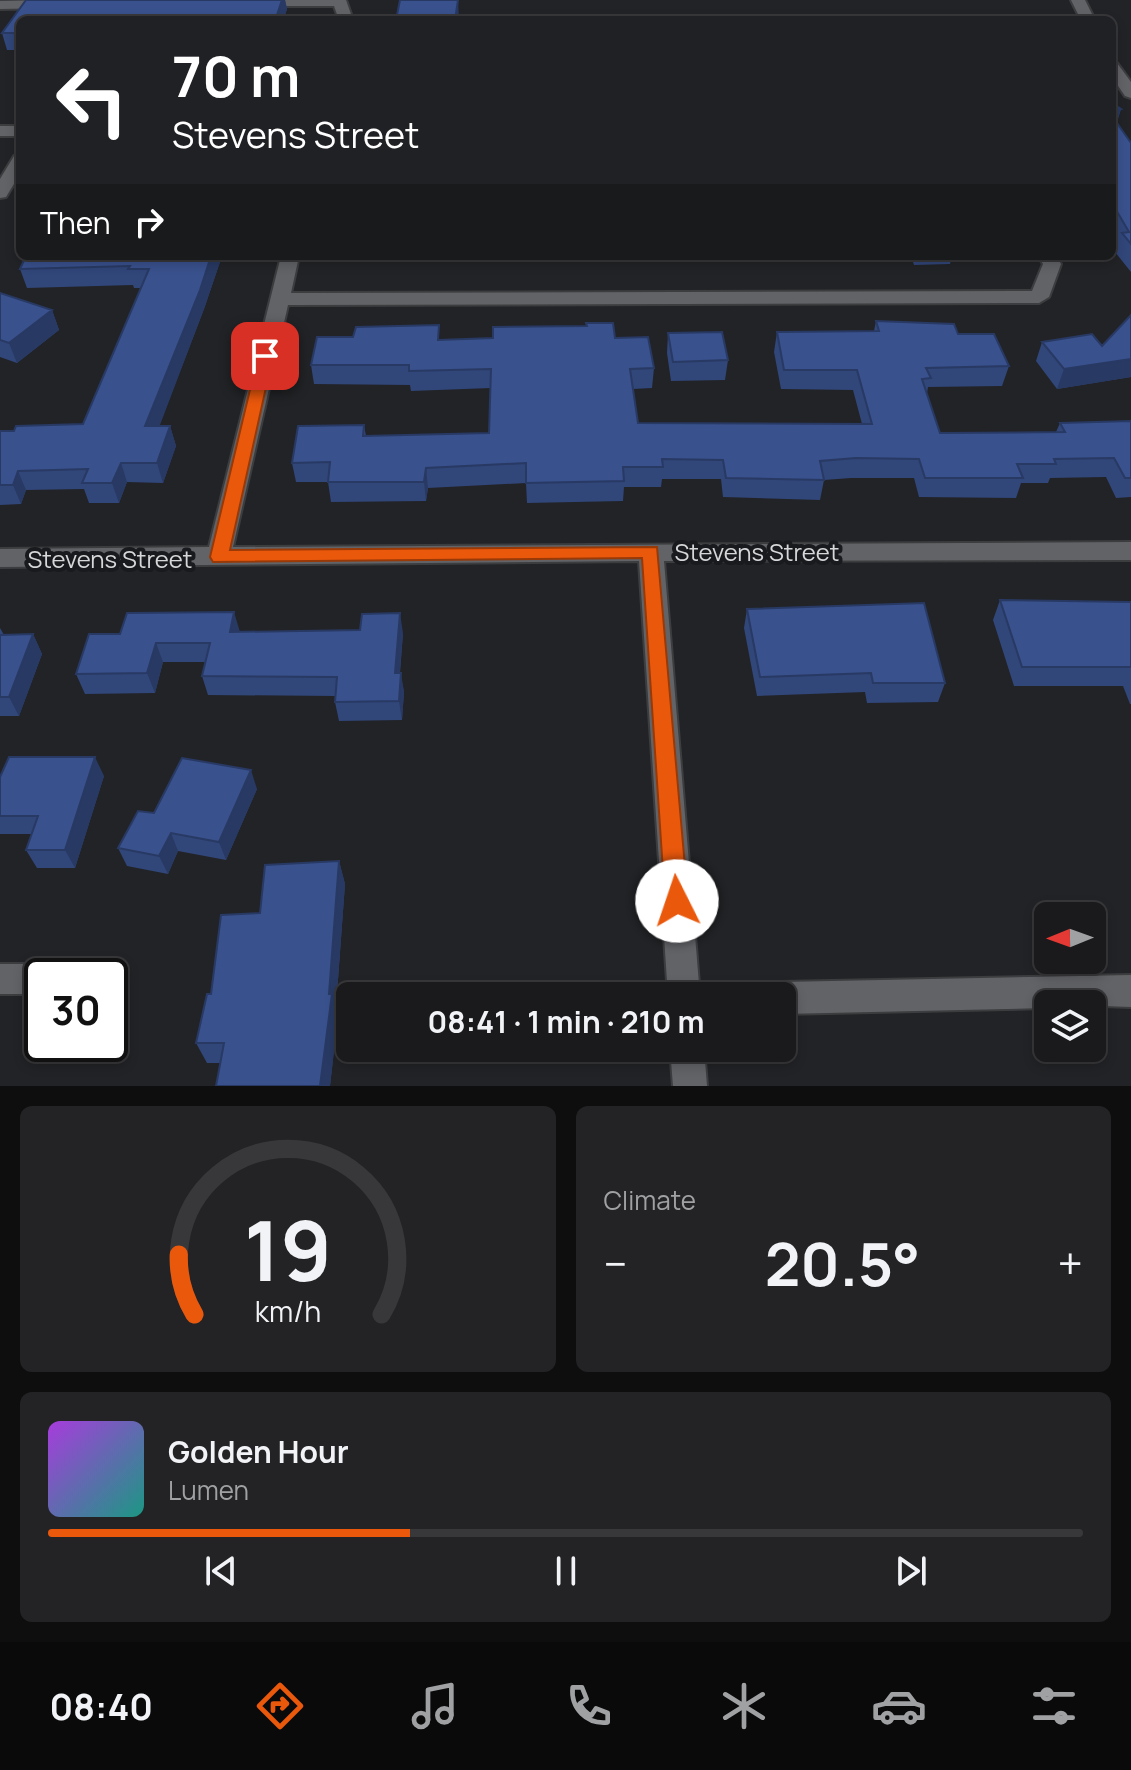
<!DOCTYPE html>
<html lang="en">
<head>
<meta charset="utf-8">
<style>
  :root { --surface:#1a1a1c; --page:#232325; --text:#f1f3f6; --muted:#9fa1a3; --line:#38383b; --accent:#ea580c }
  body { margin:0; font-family:Manrope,sans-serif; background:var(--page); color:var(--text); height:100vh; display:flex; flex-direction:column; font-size:30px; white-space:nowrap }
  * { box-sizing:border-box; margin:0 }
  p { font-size:26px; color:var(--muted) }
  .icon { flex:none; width:44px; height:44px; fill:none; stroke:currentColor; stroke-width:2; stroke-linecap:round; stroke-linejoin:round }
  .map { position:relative; height:1086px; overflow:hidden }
  .sheet { display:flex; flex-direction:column; gap:20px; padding:20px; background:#0e0e0f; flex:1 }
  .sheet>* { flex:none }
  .banner { position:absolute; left:16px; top:16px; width:1100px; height:244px; border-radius:12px; box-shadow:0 4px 12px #0003,0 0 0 2px var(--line); background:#202124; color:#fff; overflow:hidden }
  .needle { width:52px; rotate:269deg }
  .tools { position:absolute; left:1034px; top:902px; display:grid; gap:16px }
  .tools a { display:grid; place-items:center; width:72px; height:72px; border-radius:12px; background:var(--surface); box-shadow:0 4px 12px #0003,0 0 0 2px var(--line); font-size:40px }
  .speed { position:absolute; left:24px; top:958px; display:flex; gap:16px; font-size:40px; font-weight:700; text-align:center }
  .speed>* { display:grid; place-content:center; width:104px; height:104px; border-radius:50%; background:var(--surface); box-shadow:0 4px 12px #0003,0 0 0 2px var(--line); line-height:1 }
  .speed .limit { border:4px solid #111; border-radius:12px; background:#fff; color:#111 }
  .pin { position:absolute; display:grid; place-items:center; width:68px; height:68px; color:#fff; margin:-34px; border-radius:16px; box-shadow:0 4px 12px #0006 }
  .me { position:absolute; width:88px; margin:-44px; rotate:356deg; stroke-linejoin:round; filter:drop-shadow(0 0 6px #0008) }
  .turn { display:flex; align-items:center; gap:28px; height:168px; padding:0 24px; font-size:36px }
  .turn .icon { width:104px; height:104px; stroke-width:2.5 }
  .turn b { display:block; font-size:56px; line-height:68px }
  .then { display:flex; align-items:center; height:76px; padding:0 24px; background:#0003; gap:16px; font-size:30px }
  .big { font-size:60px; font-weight:700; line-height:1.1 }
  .sheet .card { flex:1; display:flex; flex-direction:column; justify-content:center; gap:12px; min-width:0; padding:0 28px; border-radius:12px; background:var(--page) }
  .sheet .dial { align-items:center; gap:0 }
  .dial svg { height:208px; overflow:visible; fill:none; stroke:var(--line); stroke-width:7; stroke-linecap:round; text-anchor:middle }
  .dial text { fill:var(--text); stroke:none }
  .song { display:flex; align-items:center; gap:24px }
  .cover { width:96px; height:96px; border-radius:12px; background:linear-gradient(135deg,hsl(280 70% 55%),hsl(170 70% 35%)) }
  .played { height:8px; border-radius:4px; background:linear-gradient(90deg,var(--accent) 35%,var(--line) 35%) }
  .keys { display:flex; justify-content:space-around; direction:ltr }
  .heat { display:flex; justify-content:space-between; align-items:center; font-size:44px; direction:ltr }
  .sheet .tiles { flex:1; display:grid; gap:20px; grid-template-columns:1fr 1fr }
  .card:last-child { grid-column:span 2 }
  .trip { position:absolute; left:336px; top:982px; width:460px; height:80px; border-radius:12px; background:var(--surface); box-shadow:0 4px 12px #0003,0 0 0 2px var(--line); font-weight:700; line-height:80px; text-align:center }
  .tab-bar { display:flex; height:128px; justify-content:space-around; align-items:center; background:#0a0a0b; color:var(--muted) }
  .tab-bar .icon { width:56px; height:56px }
  .tab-bar .active { color:var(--accent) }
  .tab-bar b { font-size:36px; color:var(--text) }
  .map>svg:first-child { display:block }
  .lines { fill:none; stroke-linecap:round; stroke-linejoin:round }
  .street-casing { stroke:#3c3d3f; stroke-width:4 }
  .secondary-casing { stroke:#3c3d3f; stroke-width:4 }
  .street { fill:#626367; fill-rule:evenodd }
  .secondary { fill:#626367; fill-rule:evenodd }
  .wall { fill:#314679 }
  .shaded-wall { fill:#283963 }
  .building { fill:#39518d; stroke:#283963; stroke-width:2 }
  .route { fill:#ea580c; stroke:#983908; stroke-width:2 }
  .labels { text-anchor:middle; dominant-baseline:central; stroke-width:8; stroke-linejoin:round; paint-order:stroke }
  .street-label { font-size:24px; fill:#d6d7d8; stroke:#191a1d }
</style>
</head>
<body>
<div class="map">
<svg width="1131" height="1086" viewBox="0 0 1131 1086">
  <rect width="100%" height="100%" fill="#222326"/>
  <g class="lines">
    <!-- street casing -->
    <g class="street-casing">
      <path id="street" d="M248 0H346L353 20H339L334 6H254L249 5Z
        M0 1 54 0 60 4 53 8 0 9Z
        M0 126H20V136H0Z
        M20 155V174L6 197 0 198V179L14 156Z
        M281 256H299L291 293 1032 291 1043 264 1038 256H1056L1061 264 1049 297 1039 303 288 305 233 547 1131 542V560L664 561 700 996H668L639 561 0 567V549L209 547Z
        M0 964H42L53 968 57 976H42V994H0Z
        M1131 975V1007L1048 1004V1008L782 1014V996H767L771 987 782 982Z
        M670 1048H704L707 1086H673Z"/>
    </g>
    <!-- secondary casing -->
    <g class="secondary-casing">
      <path id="secondary" d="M1071 0H1085L1095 20H1081Z
        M1112 61 1117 63 1131 82V98L1125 96 1112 77Z"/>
    </g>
    <!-- street -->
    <use href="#street" class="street"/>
    <!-- secondary -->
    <use href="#secondary" class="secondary"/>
  </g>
  <!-- wall -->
  <path class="wall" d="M26 0H285L287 9 285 15 20 20V50H7L2 33Z
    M1112 103 1121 109 1117 122 1131 143V272L1115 252 1118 244 1112 233Z
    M26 256H222L204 309 159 426H170L176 446 163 483 127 482 119 503H89L84 489 26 490 21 504 0 505V431H14L83 424 141 288H134L133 285 27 288 20 269Z
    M372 256H483V257H451V262H373Z
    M532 256H609V262L532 261Z
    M691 256H769L768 260 740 261H691Z
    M911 256H952L950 264 914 265Z
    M0 293 52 310 59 330 17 363 0 357Z
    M1131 315V377L1057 389 1036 361 1042 342 1102 346Z
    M876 321 958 334 1009 366 1002 386 928 387 927 393 940 433 1056 432 1060 423 1131 421V497L1116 498 1106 477 1050 478 1048 483H1021L1016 498 919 497 914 478H851L824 480 820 500 723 497 721 479H662L661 487H624L623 501 527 503 526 483 428 488 426 501 331 502 328 482H296L292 463 364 425 366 436 489 433 491 388 411 391 410 385 314 384 311 365 440 340 615 338 654 368 652 388 633 389 638 423 862 424 853 390 781 389 774 352 777 332 874 331Z
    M668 333 728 360 725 380 671 381 667 353Z
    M1000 600 1131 602V704H1130L1123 686H1014L993 620Z
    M747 609 945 683 938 702 867 703 865 692 757 696 744 628Z
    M0 628 4 635 33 634 42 654 19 716H0Z
    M240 632 403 633 400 673 404 692 402 720 339 721 335 702V696L208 695 202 676 205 662H163L155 693 85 694 76 674 89 634Z
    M104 776 75 868H37L26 850 32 834H0V777Z
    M257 789 226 860 178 851 168 874 127 866 118 848 154 813Z
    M339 861 345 884 336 1007 338 1015 330 1086H216L220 1063H207L196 1043 211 994 260 913Z"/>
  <!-- shaded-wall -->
  <path class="shaded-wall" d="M282 0H285L287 9 283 20 277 15Z
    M458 0 459 20H455Z
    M1121 109 1115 126 1112 127V111Z
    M211 256H222L204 309 152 446 145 426Z
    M52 310 59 330 17 363 9 343Z
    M1131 359V377L1057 389 1064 369Z
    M170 426 176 446 163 483 157 463Z
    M121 463 127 482 119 503 112 483Z
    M426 468 428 488 426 501 424 482Z
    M18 471 26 490 21 504 13 485Z
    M234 612 240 632H230Z
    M400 613 403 633 398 693 395 673Z
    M33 634 42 654 19 716 9 697Z
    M156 643 163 662 155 693 147 673Z
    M401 673 404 692 402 720 399 701Z
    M95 757 104 776 75 868 65 850Z
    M251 770 257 789 226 860 219 842Z
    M171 833 178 851 168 874 159 856Z
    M339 861 345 884 336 1007 338 1015 330 1086H320L329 994Z"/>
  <!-- building -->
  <path class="building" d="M26 0H282L277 15H285L284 20H20V33H2Z
    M400 0H458L455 20H396Z
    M1112 103 1121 109 1112 111Z
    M1112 116 1131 143V244L1122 233 1129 232 1112 203Z
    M26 256H211L200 290 145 426H170L157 463H121L112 483H82L88 469 18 471 13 485H0V431H14L16 426 83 424 149 269H128L130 266 20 269Z
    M0 293 52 310 9 343 0 340Z
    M1131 315V359L1064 369 1042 342 1092 334 1102 346Z
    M876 321 954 324 958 334H994L1009 366 926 368 931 378 922 379 940 433 1065 432 1060 423 1131 421V478H1125L1114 458 1054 459 1056 464H1017L1023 478H925L919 459 856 458 820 461 824 480 726 478 723 460 662 459 663 467H623L624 481 526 483V463L426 468 424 482H328L330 462 292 463 298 426 364 425 363 436 489 433 491 369 409 371V365H311L317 337H353L356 327 439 325 438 340 493 338V327L587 326 586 323H613L615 338 648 337 654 368 630 369 638 423 872 424 857 370H784L777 332 879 331Z
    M722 332 728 360 673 362 668 333Z
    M1000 600 1131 602V667H1022Z
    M924 603 945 683H873L871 673 760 677 747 609Z
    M234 612 230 632 360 630 362 614 400 613 395 673H401L399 701 335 702 337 677 202 676 210 643H156L147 673 76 674 89 634H120L127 613Z
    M33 634 9 697H0V635Z
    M9 757H95L65 850H26L38 816H0V777Z
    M182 758 251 770 219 842 171 833 159 856 118 848 138 811 154 813Z
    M339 861 329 994H332L320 1086H216L224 1043H196L207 994H211L221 915 260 913 265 865Z"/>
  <!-- route -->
  <path class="route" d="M265 351 273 356 230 550 657 547 688 901 685 908 677 911 668 908 665 901 642 558 213 562 210 557 258 356Z"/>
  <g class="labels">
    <!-- street labels -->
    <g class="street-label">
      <text x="757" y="551">Stevens Street</text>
      <text x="110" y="558">Stevens Street</text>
    </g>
  </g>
</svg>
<div class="tools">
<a><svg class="needle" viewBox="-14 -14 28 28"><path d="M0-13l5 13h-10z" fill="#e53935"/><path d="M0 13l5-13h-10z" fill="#9fa1a3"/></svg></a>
<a><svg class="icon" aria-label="layers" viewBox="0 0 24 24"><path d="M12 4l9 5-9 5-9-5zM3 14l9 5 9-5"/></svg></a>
</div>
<div class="speed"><div class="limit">30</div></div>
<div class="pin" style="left:265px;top:356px;background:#d93025"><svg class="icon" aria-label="arrive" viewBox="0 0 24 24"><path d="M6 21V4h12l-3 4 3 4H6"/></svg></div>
<svg class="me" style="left:677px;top:901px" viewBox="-20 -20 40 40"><circle r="19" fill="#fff"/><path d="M0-13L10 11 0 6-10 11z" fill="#ea580c"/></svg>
<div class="trip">08:41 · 1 min · 210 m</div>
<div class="banner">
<div class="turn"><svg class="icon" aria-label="left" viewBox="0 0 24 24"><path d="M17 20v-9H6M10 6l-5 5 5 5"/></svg><div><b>70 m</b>Stevens Street</div></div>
<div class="then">Then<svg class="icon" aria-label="right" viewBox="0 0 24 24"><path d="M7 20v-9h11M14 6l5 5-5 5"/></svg></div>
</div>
</div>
<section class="sheet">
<div class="tiles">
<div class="card dial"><svg viewBox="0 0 100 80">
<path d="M14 69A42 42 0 1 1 86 69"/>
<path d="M14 69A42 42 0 0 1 8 46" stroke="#ea580c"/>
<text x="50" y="56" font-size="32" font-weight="700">19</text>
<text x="50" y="72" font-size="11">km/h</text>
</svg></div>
<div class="card"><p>Climate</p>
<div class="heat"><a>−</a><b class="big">20.5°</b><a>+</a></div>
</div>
<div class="card">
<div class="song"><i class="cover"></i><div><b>Golden Hour</b><p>Lumen</p></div></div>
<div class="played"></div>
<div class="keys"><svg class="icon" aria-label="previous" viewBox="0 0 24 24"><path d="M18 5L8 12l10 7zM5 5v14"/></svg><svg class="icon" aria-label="pause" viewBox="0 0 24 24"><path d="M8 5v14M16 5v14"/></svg><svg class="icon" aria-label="next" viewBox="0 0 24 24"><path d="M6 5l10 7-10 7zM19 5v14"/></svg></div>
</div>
</div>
</section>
<nav class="tab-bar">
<b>08:40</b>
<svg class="icon active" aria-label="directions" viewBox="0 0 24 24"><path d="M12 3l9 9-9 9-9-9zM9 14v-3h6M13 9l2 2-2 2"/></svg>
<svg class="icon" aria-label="music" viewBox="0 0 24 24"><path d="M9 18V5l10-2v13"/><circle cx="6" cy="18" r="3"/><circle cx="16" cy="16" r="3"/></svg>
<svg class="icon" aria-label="phone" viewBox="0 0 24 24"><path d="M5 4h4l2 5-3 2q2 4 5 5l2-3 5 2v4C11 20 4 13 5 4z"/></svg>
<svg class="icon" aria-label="climate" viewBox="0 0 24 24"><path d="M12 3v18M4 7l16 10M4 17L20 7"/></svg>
<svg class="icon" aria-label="car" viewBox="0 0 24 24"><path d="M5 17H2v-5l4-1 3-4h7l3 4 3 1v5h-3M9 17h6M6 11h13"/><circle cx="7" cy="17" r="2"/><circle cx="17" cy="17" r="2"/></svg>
<svg class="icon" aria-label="filters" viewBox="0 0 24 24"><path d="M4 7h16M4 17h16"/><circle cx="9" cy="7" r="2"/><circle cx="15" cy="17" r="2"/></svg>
</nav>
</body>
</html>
